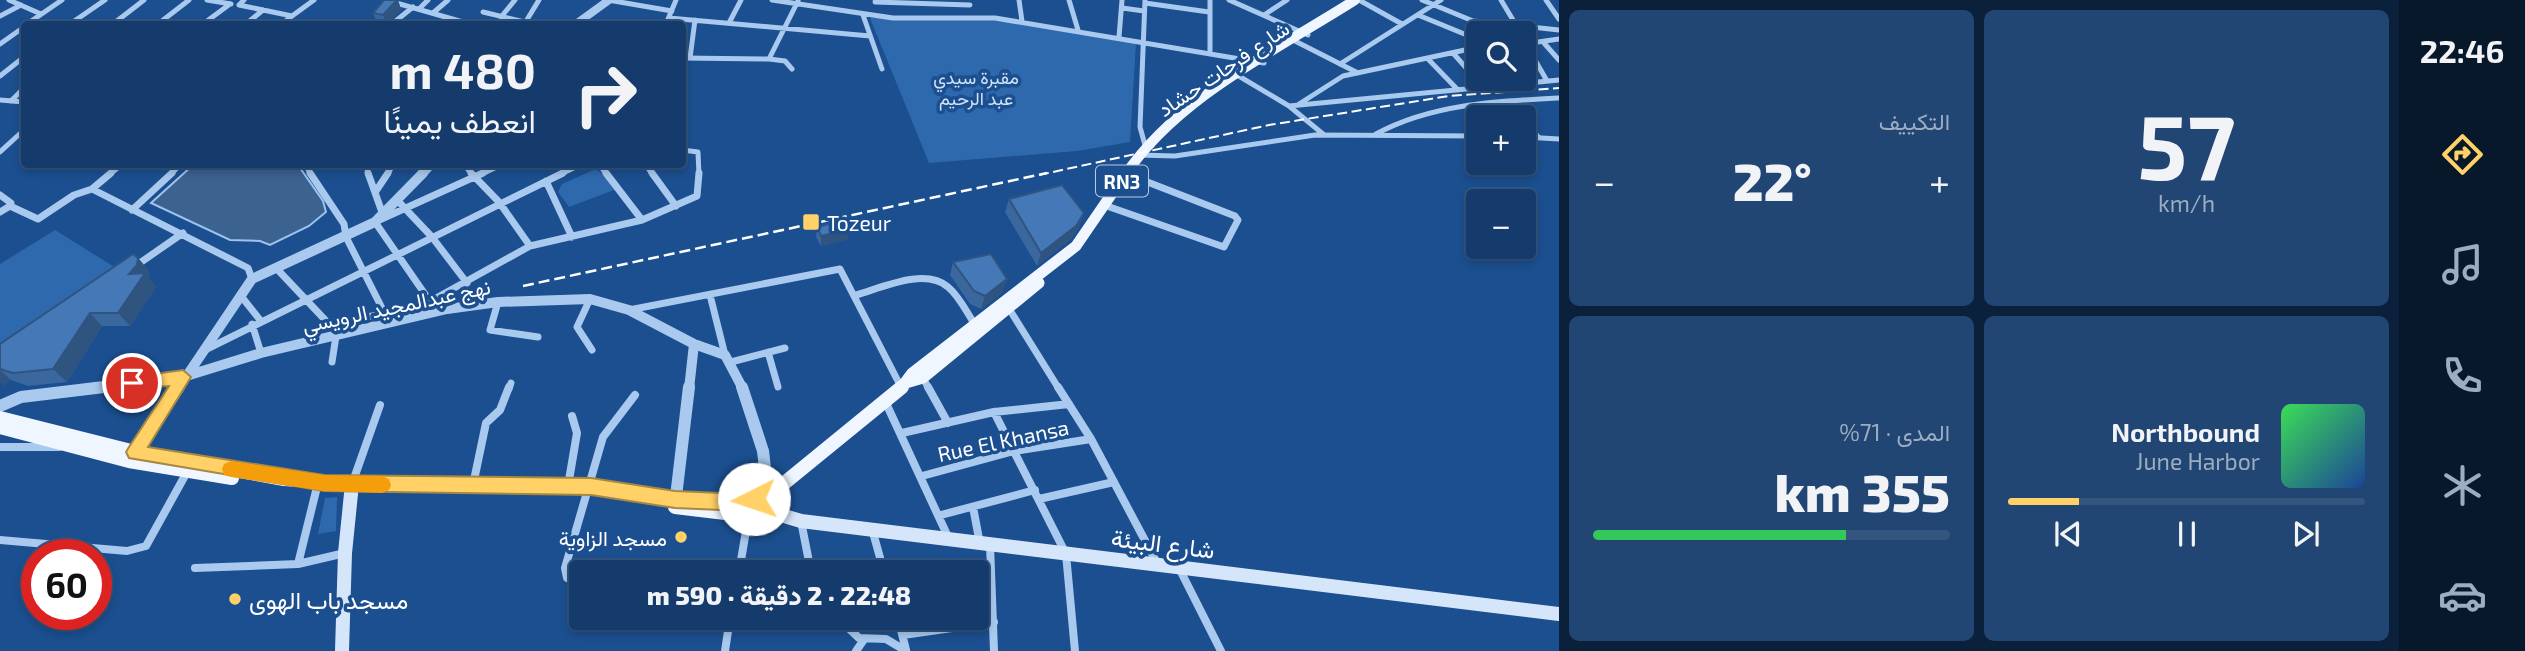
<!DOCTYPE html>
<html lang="ar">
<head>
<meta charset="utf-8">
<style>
  :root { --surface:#143b6b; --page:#214673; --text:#f1f3f6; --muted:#9dadc1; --line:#33557e; --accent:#ffd166 }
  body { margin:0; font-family:"Exo 2",Vazirmatn,sans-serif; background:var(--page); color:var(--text); direction:rtl; height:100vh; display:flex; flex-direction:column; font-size:26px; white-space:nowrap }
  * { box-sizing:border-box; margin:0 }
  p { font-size:23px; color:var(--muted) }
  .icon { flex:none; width:38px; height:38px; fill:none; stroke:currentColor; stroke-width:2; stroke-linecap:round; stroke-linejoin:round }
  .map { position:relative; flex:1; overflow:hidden; direction:ltr }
  .panel { display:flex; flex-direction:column; gap:10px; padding:10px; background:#0b203b; width:840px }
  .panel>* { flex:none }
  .banner { position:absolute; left:21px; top:21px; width:665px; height:147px; border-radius:7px; box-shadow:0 4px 10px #0003,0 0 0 2px var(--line); direction:rtl; background:#143b6b; color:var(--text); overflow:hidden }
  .tools { position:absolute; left:1466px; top:21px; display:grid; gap:14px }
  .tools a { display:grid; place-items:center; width:70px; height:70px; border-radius:7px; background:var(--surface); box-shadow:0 4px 10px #0003,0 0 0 2px var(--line); font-size:35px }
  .speed { position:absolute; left:21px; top:539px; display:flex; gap:14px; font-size:35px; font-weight:700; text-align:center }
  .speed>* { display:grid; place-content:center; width:91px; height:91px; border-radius:50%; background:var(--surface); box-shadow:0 4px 10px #0003,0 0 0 2px var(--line); line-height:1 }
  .speed .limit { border:10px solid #d22; background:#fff; color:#111 }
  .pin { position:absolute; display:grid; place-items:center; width:60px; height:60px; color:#fff; margin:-30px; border:4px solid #fff; border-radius:50%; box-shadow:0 2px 7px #0007 }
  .me { position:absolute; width:77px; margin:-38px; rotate:266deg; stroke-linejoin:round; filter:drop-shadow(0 0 5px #0008) }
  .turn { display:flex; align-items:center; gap:24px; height:147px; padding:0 35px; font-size:32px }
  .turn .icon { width:91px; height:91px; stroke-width:2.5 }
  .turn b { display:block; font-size:49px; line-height:60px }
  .big { font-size:52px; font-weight:800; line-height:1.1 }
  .panel .tile { flex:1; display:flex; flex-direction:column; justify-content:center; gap:10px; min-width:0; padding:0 24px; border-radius:10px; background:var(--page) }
  .panel .dial { align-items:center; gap:0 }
  .dial b { font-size:91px; line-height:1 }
  .song { display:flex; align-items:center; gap:21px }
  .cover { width:84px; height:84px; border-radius:10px; background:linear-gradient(135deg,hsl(130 70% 55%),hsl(220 70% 35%)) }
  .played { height:7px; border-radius:4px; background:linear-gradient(90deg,var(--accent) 20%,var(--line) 20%) }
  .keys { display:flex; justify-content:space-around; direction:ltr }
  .heat { display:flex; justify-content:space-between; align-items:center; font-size:38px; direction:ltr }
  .charge { height:10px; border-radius:5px; background:linear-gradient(90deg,#34c759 71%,var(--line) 0) }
  .panel .tiles { flex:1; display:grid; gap:10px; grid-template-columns:repeat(2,1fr) }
  .trip { position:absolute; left:569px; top:560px; width:420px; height:70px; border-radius:7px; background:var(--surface); box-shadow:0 4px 10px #0003,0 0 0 2px var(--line); font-weight:800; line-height:70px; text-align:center; direction:rtl }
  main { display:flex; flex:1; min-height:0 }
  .tab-bar { display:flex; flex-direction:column; width:126px; justify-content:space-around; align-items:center; background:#08182b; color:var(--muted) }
  .tab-bar .icon { width:49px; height:49px }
  .tab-bar .active { color:var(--accent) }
  .tab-bar b { font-size:32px; color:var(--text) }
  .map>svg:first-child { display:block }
  .green { fill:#2e69ad }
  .water { fill:#3c6290; stroke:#9cc4f0; stroke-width:2 }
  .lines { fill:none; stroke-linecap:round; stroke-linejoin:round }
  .minor-far2 { stroke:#a9c9ee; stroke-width:5 }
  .minor-far1 { stroke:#a9c9ee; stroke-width:7 }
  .minor { stroke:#a9c9ee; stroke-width:8 }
  .tertiary-far2 { stroke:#a9c9ee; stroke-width:8 }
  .tertiary-far1 { stroke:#a9c9ee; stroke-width:10 }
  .tertiary { stroke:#a9c9ee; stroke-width:12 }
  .secondary { stroke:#d6e6fa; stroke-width:14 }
  .primary-far2 { stroke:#f0f6ff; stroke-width:10 }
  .primary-far1 { stroke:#f0f6ff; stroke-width:11 }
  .primary { stroke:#f0f6ff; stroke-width:14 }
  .rail-far1 { stroke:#fff; stroke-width:2; stroke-dasharray:10 4.5; stroke-linecap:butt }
  .rail { stroke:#fff; stroke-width:2.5; stroke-dasharray:11 5; stroke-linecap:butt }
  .wall { fill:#3a679d }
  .shaded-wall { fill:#305480 }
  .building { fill:#4478b7; stroke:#305480; stroke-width:2 }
  .route { fill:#ffd166; stroke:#a68842; stroke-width:2 }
  .slow { fill:#f59e0b }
  .poi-dot { fill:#ffd166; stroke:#1b4f8f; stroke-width:2.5 }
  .labels { text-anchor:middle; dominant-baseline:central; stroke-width:7; stroke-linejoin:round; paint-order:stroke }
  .far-park-label { font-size:18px; fill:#cfe3fa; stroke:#1b4f8f }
  .shield { fill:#1b4f8f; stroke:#bbcadd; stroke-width:2 }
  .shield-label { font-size:19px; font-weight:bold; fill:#fff }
  .street-label { font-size:21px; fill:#fff; stroke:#1b4f8f }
  .poi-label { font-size:21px; fill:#fff; stroke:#1b4f8f; text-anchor:start }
  .near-street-label { font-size:24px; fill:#fff; stroke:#1b4f8f }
  .near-poi-label { font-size:24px; fill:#fff; stroke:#1b4f8f; text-anchor:start }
</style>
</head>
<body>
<main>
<nav class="tab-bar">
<b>22:46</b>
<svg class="icon active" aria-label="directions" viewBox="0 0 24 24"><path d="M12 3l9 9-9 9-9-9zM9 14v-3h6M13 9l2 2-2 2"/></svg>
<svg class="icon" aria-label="music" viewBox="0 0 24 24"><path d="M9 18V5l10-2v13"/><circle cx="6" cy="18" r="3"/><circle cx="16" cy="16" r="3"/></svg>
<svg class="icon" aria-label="phone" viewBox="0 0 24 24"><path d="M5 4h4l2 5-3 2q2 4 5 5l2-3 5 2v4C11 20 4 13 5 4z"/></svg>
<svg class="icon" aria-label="climate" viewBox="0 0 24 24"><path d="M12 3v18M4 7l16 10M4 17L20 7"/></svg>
<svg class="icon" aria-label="car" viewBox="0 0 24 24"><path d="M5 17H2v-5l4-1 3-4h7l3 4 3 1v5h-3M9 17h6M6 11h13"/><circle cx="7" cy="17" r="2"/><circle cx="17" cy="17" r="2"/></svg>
</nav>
<section class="panel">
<div class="tiles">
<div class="tile dial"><b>57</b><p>km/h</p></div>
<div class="tile"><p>التكييف</p>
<div class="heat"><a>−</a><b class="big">22°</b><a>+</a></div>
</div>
<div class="tile">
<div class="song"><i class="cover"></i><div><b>Northbound</b><p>June Harbor</p></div></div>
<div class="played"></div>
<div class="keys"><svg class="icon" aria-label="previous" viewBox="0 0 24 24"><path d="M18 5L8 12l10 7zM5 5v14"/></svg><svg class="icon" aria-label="pause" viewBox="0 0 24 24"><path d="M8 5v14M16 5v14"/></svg><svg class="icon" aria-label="next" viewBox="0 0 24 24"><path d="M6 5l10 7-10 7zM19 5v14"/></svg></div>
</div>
<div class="tile"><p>المدى · 71%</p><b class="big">355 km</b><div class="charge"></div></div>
</div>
</section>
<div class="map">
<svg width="1559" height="651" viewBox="0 0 1559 651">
  <rect width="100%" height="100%" fill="#1b4f8f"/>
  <!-- green -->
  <path class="green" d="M987 17 1136 43 1130 142 1077 151 929 163 870 18Z
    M596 169 604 175 614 190 569 207 558 192 562 184Z
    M55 230 116 268 0 347V264Z
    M337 497 336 531 318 534 325 498Z"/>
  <!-- water -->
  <path class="water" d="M193 165H298L323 201 326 212 309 226 270 245 260 241 230 240 151 203Z"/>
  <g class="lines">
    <!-- minor-far2 -->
    <path class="minor-far2" d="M9 0 41 14
      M207 0 231 4
      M244 0 239 5 292 16 282 24
      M386 0 470 24
      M608 0 672 11
      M772 0 893 18H995L1264 63
      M1019 0 1022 21
      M1069 0 1078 30
      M1145 0 1140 127 1145 145 1152 146
      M1210 0V52
      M1229 0 1308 35
      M1359 0 1402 24
      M1422 0 1473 21 1559 30
      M1501 0 1516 25
      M1546 0 1559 19
      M875 2 970 5
      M1145 3 1209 12
      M1122 8 1144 11
      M419 9 428 0
      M483 12 533 24
      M433 13 448 0
      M863 15 882 69
      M1264 15 1287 0
      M1418 15 1479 40
      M0 16 21 5
      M292 16 314 0
      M501 17 515 0
      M669 18 870 36
      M581 21 597 24
      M525 23 539 0
      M729 23 741 0
      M27 24 62 0
      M70 24 105 0
      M113 24 144 0
      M158 24 189 0
      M203 24 230 4
      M246 24 263 10
      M392 24 413 7
      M666 24 676 0
      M1119 37 1122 0
      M1293 40 1358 73
      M1544 43 1559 60
      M0 44 24 27
      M1524 44 1559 39
      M1526 44 1547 81
      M1453 53 1483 87
      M682 58 769 59
      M690 58 695 20
      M1428 59 1458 90
      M1340 64 1441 0
      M792 69 785 61 769 59 798 1
      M1237 75 1289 106 1323 134
      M0 76 24 57
      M0 100 24 102
      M11 101 24 88
      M1511 102 1523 117
      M1299 104 1343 76 1479 47
      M1289 106 1559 80
      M1524 119 1539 138
      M1376 134C1431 104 1497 101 1559 98
      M1524 137 1559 139
      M682 150 698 152 699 175
      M0 152 24 130
      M1138 155 1175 156 1315 135 1479 136
      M304 164 312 175
      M365 164 369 175
      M463 164 473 175
      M599 164 607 175
      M645 164 653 175
      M109 175 122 164
      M170 175 181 164
      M387 175 394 164
      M480 175 503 164
      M559 175 582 164"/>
    <!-- minor-far1 -->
    <path class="minor-far1" d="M310 173 344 224 346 237 385 314
      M368 173 383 215
      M471 173 499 202 530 246
      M606 173 642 220
      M652 173 676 206
      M546 181 572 237
      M92 189 111 173
      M376 191 388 173
      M0 195 11 203 10 206 38 219 74 195 92 189 248 268 252 279
      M398 201 432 237 467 283
      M1104 205 1224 247 1238 220 1235 216 1132 176
      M132 210 172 173
      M0 212 10 206
      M134 267 183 233
      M277 269 328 323 385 314 438 297 530 246 642 220 697 196 699 173
      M710 295 725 355
      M856 295C881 288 925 267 948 287 959 296 966 311 974 323
      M241 296 260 320
      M590 299 577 327 592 350
      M429 300 375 222 483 173
      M498 302 490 330 538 337
      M1008 307 1059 389
      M629 310 840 269 901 387
      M252 324 261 353
      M207 349 563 173
      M768 352 778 387
      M332 362 336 336
      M731 362 785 348
      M923 378 929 389
      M509 389 511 383"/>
    <!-- minor -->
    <path class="minor" d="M928 387 948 423
      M1058 387 1091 439 1158 565
      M885 401 949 539
      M994 412 1066 554 1075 651
      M902 433 994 412 1069 404
      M0 447H59
      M922 476 1014 451 1091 439
      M352 484 380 405
      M473 485 486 423 500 410 509 387
      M568 486 577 433 572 416
      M316 491 298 564 345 553
      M1039 499 1114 482
      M973 507 980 544
      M941 515 1035 490
      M801 521 811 572
      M872 529 884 572
      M0 540 127 551 146 546 187 472
      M990 545 994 651
      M195 568 298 564
      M1179 568 1221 651
      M739 572 748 519
      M581 583 567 578 565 568 603 437 635 395
      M838 618 859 638 886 639 906 651
      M898 618 906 650
      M903 635 994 622
      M725 651 730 618
      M856 651 863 641"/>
    <!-- tertiary-far2 -->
    <path class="tertiary-far2" d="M576 24 609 0
      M422 175 432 164"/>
    <!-- tertiary-far1 -->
    <path class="tertiary-far1" d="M90 389 183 377 261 353 447 309 498 302 590 299 629 310 694 344 725 355 743 389
      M178 389 252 279 375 222 423 173
      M689 389 694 344"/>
    <!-- tertiary -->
    <path class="tertiary" d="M742 387 763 451 765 468 758 500
      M0 406 21 397 104 387
      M133 455 179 387
      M675 505 689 387"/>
    <!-- secondary -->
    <path class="secondary" d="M764 510 801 521 1559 614
      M342 651 345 553 352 484"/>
    <!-- primary-far2 -->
    <path class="primary-far2" d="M1125 175C1179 96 1275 51 1355 0"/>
    <!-- primary-far1 -->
    <path class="primary-far1" d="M906 383 923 378 1039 283
      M900 389 912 373 1076 246 1126 173"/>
    <!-- primary -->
    <path class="primary" d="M0 418 135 452 284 479 352 484 591 487 675 499 744 502
      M0 427 129 461 232 478
      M741 509a11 11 0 1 1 22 0a11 11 0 1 1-22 0Z
      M761 502 902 387
      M675 507 742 515"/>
    <!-- rail-far1 -->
    <path class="rail-far1" d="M1039 175 1269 125 1449 96 1559 88"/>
    <!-- rail -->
    <path class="rail" d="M523 286 1047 173"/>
  </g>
  <!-- wall -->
  <path class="wall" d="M398 0 401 10 387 24 377 23 373 13Z
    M1009 199 1084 213 1079 227 1071 239 1037 266 1005 212Z
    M817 227 848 239 821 246 816 237Z
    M138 258 149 271 148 277 156 287 130 326H102L67 382 28 386 11 380 4 385 0 382V344Z
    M953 262 1003 292 981 309 970 304 950 275Z"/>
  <!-- shaded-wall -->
  <path class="shaded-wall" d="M398 0 401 10 387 24 383 15Z
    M1084 213 1079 227 1071 239 1037 266 1041 253Z
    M849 229 848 239 821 246V236Z
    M138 258 149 271 148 277 156 287 130 326 118 313 129 274Z
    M1007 279 1003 292 981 309 985 296Z
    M90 313 102 326 67 382 53 369Z
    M0 370 11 380 4 385 0 382Z"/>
  <!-- building -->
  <path class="building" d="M384 0H397L383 15 373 13Z
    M1062 185 1084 213 1076 226 1041 253 1009 199Z
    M845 220 849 229 821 236 817 227Z
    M133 254 138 258 137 265 129 274 145 273 118 313H90L53 369 13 373 0 369V344Z
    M991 254 1007 279 985 296 974 291 953 262Z"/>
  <!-- route -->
  <path class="route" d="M183 370 191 377 148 447 324 475 591 478 675 491 744 494 754 491 760 493 763 499 760 505 744 511 675 508 591 495 324 491 129 458 126 452 129 447 169 386 126 388 124 383 126 378Z"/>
  <!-- slow -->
  <path class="slow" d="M231 461 324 475 382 476 389 479 391 485 389 490 382 493 324 491 231 477 224 475 222 469 224 464Z"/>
  <!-- markers -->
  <g class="poi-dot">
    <rect x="802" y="213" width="18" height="18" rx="3.5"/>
    <circle cx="681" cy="537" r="7"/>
    <circle cx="235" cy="599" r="7"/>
  </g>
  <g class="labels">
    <!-- far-park labels -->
    <g class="far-park-label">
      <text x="976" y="77">مقبرة سيدي<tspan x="976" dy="21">عبد الرحيم</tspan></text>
    </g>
    <!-- shield labels -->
    <rect class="shield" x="1096" y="165.5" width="52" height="31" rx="5"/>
    <g class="shield-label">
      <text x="1122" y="181">RN3</text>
    </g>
    <!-- street labels -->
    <g class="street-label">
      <text transform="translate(1223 68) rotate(-34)">شارع فرحات حشاد</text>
      <text transform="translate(396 305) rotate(-12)">نهج عبدالمجيد الرويسي</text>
      <text transform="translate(1003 440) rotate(-12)">Rue El Khansa</text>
    </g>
    <!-- poi labels -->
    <g class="poi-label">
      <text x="827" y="222">Tozeur</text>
      <text x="667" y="537" text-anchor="end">مسجد الزاوية</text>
    </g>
    <!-- near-street labels -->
    <g class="near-street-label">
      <text transform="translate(1163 543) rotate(7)">شارع البيئة</text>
    </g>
    <!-- near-poi labels -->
    <g class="near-poi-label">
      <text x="249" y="599">مسجد باب الهوى</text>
    </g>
  </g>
</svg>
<div class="tools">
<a><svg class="icon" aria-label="search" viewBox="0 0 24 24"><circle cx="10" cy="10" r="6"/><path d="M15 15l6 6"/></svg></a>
<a>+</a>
<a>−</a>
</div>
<div class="speed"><div class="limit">60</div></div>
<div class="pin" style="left:132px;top:383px;background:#d93025"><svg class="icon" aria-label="arrive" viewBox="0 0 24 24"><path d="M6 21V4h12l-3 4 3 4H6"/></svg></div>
<svg class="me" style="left:754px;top:499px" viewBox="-20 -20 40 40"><circle r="19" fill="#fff"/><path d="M0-13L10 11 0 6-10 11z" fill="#ffd166"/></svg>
<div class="trip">22:48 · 2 دقيقة · 590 m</div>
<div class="banner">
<div class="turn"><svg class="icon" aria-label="right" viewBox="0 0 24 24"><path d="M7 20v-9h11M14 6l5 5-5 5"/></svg><div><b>480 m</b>انعطف يمينًا</div></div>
</div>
</div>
</main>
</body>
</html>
